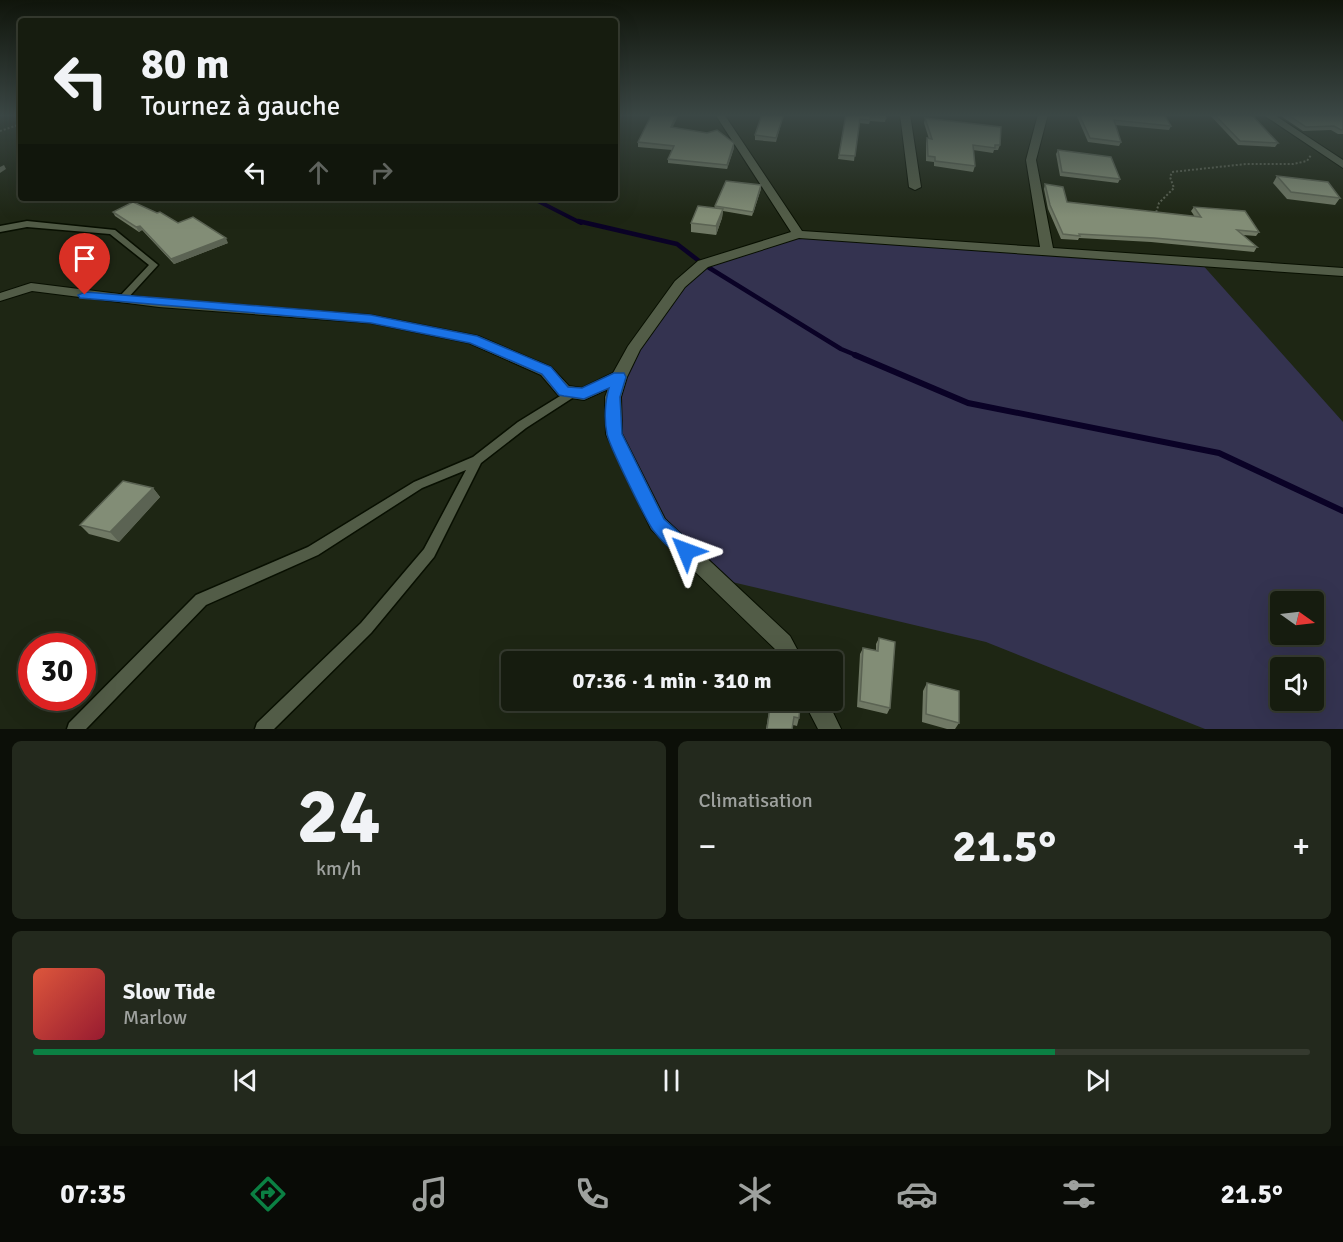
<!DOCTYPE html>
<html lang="fr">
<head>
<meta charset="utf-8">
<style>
  :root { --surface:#161c0f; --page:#23291d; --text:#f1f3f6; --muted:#9ea19e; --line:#353a2f; --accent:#0b8043 }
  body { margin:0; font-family:Signika,sans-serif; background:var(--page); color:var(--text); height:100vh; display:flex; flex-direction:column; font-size:22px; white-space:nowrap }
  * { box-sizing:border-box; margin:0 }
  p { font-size:20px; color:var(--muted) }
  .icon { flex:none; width:33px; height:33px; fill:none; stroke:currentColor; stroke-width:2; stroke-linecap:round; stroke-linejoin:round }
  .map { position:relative; height:729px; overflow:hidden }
  .drawer { display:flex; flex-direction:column; gap:12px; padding:12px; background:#0c0f08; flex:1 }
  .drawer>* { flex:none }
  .banner { position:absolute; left:18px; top:18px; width:600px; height:183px; border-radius:6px; box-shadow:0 6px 24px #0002,0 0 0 2px var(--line); background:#161c0f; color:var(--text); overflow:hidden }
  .needle { width:39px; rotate:104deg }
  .buttons { position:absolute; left:1270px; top:591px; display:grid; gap:12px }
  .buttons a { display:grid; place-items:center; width:54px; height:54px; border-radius:6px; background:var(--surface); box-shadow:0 6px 24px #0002,0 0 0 2px var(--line); font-size:30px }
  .speed { position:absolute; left:18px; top:633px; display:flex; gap:12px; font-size:30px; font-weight:700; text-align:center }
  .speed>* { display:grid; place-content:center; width:78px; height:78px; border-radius:50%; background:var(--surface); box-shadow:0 6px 24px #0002,0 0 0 2px var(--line); line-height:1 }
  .speed .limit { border:9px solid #d22; background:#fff; color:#111 }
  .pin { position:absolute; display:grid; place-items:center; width:51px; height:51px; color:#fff; margin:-62px -26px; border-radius:50% 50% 50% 0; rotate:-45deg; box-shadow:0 0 6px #0007 }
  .pin .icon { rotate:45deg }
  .me { position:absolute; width:66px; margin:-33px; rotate:314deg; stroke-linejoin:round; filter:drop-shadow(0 0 4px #0008) }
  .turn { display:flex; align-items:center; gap:21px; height:126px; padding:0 24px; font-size:27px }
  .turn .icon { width:78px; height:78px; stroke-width:2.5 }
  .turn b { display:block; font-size:42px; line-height:51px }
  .lanes { display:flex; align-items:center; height:57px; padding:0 24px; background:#0003; justify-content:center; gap:30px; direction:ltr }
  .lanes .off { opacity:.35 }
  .big { font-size:45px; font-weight:700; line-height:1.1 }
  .drawer .tile { flex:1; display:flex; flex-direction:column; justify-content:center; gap:9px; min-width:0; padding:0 21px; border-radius:9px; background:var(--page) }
  .drawer .dial { align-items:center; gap:0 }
  .dial b { font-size:78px; line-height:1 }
  .song { display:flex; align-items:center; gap:18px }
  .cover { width:72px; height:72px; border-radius:9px; background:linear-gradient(135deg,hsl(10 70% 55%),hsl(350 70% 35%)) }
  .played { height:6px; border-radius:3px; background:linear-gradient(90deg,var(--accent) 80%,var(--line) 80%) }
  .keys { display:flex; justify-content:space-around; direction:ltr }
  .heat { display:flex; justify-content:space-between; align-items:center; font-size:33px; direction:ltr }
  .drawer .tiles { flex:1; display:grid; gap:12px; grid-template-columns:1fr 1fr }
  .tile:last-child { grid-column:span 2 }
  .trip { position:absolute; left:501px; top:651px; width:342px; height:60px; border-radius:6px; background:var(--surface); box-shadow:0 6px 24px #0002,0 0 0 2px var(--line); font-weight:700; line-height:60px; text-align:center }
  .tabs { display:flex; height:96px; justify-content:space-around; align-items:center; background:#090b06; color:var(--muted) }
  .tabs .icon { width:42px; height:42px }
  .tabs .current { color:var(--accent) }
  .tabs b { font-size:27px; color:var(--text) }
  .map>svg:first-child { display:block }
  .green { fill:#343350; fill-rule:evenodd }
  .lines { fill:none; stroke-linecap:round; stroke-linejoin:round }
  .stream-far2 { stroke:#0a0226; stroke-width:4 }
  .stream-far1 { stroke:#0a0226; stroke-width:4.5 }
  .stream { stroke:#0a0226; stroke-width:6 }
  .service-casing { stroke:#080f01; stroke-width:3 }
  .minor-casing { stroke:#080f01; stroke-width:2 }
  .path { stroke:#5b6252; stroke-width:2; stroke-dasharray:2 2; stroke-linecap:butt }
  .service { fill:#525c47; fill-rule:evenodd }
  .minor { fill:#525c47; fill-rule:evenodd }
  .wall { fill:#707965 }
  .shaded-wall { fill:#5b6353 }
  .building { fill:#828d76; stroke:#5b6353; stroke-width:1.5 }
  .route { fill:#1a73e8; stroke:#114b97; stroke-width:1.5 }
</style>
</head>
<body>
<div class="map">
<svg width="1343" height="729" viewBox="0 0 1343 729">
  <rect width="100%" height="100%" fill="#1e2614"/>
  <!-- green -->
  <path class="green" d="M798 234 1200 262 1343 422V729H1205L986 642 715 578 658 524 614 434 619 377 633 349 703 264ZM1281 602H1314V634H1281ZM1281 668H1314V700H1281Z"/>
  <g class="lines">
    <!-- stream-far2 -->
    <path class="stream-far2" d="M532 198 581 223"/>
    <!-- stream-far1 -->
    <path class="stream-far1" d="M578 221 677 244 703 264 841 349 858 356"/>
    <!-- stream -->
    <path class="stream" d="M855 355 968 403 1219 453 1343 511"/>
    <!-- service casing -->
    <g class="service-casing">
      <path id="service" d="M27 221 115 230 158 265 126 300H120L118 298 120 296 149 265 110 234 27 227 0 232V226Z
        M573 388 578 392 577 395 526 428 481 463 434 557 371 633 274 729H255L257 723 361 623 424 549 466 470 422 488 318 555 206 605 86 729H67L69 723 196 595 308 547 414 482 473 457 518 422Z"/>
    </g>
    <!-- minor casing -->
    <g class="minor-casing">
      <path id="minor" d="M715 114H724L802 231 1040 247 1026 160 1038 114H1048L1036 160 1053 248 1343 268V276L799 238 708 267 685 287 640 350 627 377 621 397 622 434 665 519 790 636 804 662H781L776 650 651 529 606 434 605 397 608 389 584 400 564 397 558 395 541 375 469 343 371 323 159 307 32 291 0 301V293L31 283 159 299 371 315 478 336 551 367 569 386 582 388 613 373 628 346 675 281 698 261 791 232Z
        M900 114H910L921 187 915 190 909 187Z
        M1262 114H1273L1343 160V168Z
        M803 700H827L841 729H818Z"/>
    </g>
    <!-- path -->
    <path class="path" d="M0 131 21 124
      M1155 216 1159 203 1174 188 1170 177 1172 172 1246 164H1293L1307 161 1311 155"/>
    <!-- service -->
    <use href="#service" class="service"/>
    <!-- minor -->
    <use href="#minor" class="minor"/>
  </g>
  <!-- wall -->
  <path class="wall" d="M784 114 776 142 755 140V135Z
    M846 114 886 118 885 122 870 121 869 124 859 123 854 161 838 159Z
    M1076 114H1164L1171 126 1169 130 1115 125 1121 142 1119 146 1088 142Z
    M1209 114H1251L1278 143 1275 147 1238 145Z
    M1278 114H1343V134H1338L1331 130 1303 131Z
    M925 118 1000 145 998 150H994L993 153 973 150 975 166 973 172 934 166V162L926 161V143L927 138 929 139 924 123Z
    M672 127 734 148 727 169 668 163V159L672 150 638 147V142Z
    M1058 150 1120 179 1118 183 1060 176 1056 154Z
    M1277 176 1340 198 1335 205 1287 199 1273 183Z
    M1045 184 1067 202 1195 217 1191 211 1194 207 1259 232 1256 236 1243 235 1257 247 1254 252 1151 242 1079 238 1078 240 1061 239 1048 209 1044 189Z
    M761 185V189L752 216 723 211 722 218 716 235 691 232V223L715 208V206Z
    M113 212 157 213 178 223 228 243 174 264 142 230 139 232 115 216Z
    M153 488 160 497 119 542 89 534 80 525Z
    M879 638 890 708 887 714 857 707 860 654 863 648 876 651V644Z
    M927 683 959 723 955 729H947L922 722 923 691Z
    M771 700 799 718 797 726 793 725 792 729H766Z"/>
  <!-- shaded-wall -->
  <path class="shaded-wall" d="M677 114H679L671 131V127Z
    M734 143V148L727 169V165Z
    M4 165 6 169 0 173V167Z
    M761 185V189L752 216 753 212Z
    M723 209 722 218 716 235V226Z
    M140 226 142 230 139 232 136 227Z
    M226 238 228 243 174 264 171 259Z
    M153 488 160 497 119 542 110 532Z"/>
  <!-- building -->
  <path class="building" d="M652 114H677L671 127 707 133 717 130 734 143 727 165 668 159 674 146 638 142Z
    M762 114H784L776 138 755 135Z
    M846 114H885L886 118 870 117V120L860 119 855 156 839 155Z
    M1079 114H1164L1171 126 1114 120 1121 142 1090 138Z
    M1214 114H1251L1278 143 1240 141Z
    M1287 114H1343V129L1341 130 1334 126 1306 127Z
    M925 118 1001 127 1000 145H995V148L973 145 975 166 935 161V157L928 156 927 138 932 139Z
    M1058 150 1111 157 1120 179 1062 172Z
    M1277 176 1328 182 1340 198 1291 192Z
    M726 181 761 185 753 212 715 206Z
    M1045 184 1063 187 1067 202 1201 217 1194 207 1245 211 1259 232 1237 230 1257 247 1154 238 1079 234 1080 236 1063 234 1050 205Z
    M133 202 157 213 160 212 178 223 193 217 226 238 171 259 140 226 136 227 113 212Z
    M698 206 723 209 716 226 691 223Z
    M123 481 153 488 110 532 80 525Z
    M879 638 895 642 890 708 860 701 863 648 878 651Z
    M593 653V662H577V654Z
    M927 683 959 691V723L926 714Z
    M771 700H785L800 704 799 718 794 717 792 729H767Z"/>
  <!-- sky -->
  <linearGradient id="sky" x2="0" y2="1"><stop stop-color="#10150b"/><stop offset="0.53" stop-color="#3b4745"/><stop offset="1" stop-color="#3b4745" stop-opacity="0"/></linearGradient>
  <rect width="1343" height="217" fill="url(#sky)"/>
  <!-- route -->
  <path class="route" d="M85 292 371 315 477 336 551 367 568 387 582 388 614 373H624L626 377 620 397 622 434 664 519 693 545 695 551 693 556C679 561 661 540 653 530 646 520 609 445 607 434 604 420 605 401 609 388L584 399 564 396 559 395 542 374 470 343 371 323 80 298 78 295Z"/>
</svg>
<div class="buttons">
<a><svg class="needle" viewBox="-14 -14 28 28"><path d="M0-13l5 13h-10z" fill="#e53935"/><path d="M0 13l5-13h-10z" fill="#9ea19e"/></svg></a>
<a><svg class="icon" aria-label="sound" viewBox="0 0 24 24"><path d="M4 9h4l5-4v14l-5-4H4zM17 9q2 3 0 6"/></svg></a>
</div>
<div class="speed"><div class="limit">30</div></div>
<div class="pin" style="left:85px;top:295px;background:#d93025"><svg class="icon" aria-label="arrive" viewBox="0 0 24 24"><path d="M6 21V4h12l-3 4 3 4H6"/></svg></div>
<svg class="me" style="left:686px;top:551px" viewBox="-20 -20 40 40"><path d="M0-17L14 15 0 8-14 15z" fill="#1a73e8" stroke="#fff" stroke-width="4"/></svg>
<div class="trip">07:36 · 1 min · 310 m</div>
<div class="banner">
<div class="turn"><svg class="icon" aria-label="left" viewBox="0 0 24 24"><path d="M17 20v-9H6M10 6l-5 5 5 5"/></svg><div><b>80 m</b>Tournez à gauche</div></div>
<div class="lanes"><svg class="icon" aria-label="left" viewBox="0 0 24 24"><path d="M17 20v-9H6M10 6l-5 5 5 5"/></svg><svg class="icon off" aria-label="ahead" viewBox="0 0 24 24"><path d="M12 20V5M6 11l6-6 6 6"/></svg><svg class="icon off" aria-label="right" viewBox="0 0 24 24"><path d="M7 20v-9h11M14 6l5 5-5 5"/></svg></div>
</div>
</div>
<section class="drawer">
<div class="tiles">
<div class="tile dial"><b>24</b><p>km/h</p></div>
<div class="tile"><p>Climatisation</p>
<div class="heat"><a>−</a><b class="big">21.5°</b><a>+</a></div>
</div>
<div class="tile">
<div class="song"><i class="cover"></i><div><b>Slow Tide</b><p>Marlow</p></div></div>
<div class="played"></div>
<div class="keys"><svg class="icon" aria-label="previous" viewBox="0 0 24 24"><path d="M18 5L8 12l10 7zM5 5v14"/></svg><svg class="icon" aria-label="pause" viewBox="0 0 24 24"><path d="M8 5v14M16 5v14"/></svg><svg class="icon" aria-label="next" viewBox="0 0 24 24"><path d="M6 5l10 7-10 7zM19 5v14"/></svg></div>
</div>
</div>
</section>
<nav class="tabs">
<b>07:35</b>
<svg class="icon current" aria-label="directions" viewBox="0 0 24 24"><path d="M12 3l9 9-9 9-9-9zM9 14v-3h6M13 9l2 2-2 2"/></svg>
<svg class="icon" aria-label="music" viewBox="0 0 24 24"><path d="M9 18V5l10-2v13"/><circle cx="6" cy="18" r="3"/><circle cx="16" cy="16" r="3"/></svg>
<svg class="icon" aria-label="phone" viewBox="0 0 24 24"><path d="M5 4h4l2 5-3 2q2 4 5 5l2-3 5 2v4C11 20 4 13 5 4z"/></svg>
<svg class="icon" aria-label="climate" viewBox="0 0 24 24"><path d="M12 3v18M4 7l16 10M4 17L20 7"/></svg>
<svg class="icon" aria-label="car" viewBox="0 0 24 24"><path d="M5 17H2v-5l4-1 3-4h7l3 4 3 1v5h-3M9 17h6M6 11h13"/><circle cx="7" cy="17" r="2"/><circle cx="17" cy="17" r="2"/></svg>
<svg class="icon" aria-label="filters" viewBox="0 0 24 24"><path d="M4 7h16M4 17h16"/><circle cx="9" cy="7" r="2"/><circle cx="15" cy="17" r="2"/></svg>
<b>21.5°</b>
</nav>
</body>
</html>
